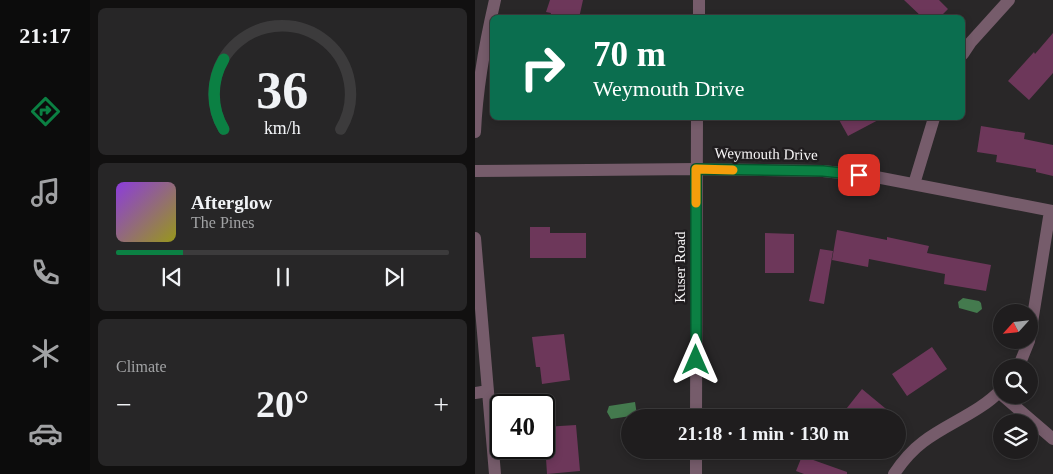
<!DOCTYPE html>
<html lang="en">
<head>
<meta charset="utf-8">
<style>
  :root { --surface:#1f1d1e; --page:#272627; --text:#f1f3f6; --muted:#a1a2a4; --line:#3c3b3c; --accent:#0b8043 }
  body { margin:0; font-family:Georgia,serif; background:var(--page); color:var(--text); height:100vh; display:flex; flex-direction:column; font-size:19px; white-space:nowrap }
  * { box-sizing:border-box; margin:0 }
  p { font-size:16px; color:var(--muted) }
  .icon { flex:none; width:28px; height:28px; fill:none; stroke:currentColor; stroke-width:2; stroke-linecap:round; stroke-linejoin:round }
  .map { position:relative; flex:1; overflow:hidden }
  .drawer { display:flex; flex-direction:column; gap:8px; padding:8px; background:#111010; width:385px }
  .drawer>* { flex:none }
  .top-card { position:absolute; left:15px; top:15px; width:475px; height:105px; border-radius:8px; box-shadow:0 2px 8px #0003,0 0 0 1px var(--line); background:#0b6e4f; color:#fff; overflow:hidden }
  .needle { width:32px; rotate:243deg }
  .tools { position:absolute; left:518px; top:304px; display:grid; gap:10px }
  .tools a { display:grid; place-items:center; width:45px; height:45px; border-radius:50%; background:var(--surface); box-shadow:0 2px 8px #0003,0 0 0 1px var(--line); font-size:25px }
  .speed { position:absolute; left:15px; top:394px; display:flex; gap:10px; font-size:25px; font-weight:700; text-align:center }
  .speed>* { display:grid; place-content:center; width:65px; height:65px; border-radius:50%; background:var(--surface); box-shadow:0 2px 8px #0003,0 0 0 1px var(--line); line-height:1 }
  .speed .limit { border:2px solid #111; border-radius:8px; background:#fff; color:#111 }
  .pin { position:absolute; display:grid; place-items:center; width:42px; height:42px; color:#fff; margin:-21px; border-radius:10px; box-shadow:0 2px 8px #0006 }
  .me { position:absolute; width:55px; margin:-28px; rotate:0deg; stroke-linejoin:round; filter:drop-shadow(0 0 4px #0008) }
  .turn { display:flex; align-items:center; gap:18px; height:105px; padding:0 20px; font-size:22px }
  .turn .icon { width:65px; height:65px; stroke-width:2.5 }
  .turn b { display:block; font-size:35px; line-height:42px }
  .big { font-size:38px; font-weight:800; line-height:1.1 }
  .drawer .widget { flex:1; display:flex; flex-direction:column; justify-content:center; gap:8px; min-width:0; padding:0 18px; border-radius:8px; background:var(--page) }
  .drawer .dial { align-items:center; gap:0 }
  .dial svg { height:130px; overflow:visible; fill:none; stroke:var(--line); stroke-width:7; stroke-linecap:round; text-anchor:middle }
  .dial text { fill:var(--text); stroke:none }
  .song { display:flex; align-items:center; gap:15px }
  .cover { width:60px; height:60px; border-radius:8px; background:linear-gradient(135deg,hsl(270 70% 55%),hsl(60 70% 35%)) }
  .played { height:5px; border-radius:2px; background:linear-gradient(90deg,var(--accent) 20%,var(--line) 20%) }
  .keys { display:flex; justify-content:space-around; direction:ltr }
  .heat { display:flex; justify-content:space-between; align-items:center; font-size:28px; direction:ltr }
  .trip { position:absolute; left:146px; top:409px; width:285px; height:50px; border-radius:25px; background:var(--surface); box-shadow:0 2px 8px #0003,0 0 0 1px var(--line); font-weight:800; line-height:50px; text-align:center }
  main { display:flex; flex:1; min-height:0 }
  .menu { display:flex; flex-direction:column; width:90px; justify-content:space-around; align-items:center; background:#0c0c0c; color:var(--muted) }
  .menu .icon { width:35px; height:35px }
  .menu .active { color:var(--accent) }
  .menu b { font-size:22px; color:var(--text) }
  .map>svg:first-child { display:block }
  .water { fill:#447a4e }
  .building { fill:#6d375a }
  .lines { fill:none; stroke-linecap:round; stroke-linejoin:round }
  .minor { stroke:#765c6b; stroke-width:12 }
  .tertiary { stroke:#765c6b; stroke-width:12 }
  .route-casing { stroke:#07532c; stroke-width:12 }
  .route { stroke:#0b8043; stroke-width:9 }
  .slow { stroke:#f59e0b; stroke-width:9 }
  .labels { text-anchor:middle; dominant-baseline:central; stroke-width:5; stroke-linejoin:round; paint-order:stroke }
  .street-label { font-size:15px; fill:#f5f3f4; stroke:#201d1f }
</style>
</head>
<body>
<main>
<nav class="menu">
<b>21:17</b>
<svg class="icon active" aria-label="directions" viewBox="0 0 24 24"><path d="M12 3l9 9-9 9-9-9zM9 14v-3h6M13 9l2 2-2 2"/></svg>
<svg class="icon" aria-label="music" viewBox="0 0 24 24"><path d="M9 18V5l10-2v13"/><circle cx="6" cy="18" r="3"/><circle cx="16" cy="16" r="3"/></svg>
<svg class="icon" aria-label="phone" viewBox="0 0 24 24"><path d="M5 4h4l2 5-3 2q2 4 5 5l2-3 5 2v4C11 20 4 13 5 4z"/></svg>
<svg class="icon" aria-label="climate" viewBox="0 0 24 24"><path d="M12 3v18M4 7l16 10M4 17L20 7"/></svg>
<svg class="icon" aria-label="car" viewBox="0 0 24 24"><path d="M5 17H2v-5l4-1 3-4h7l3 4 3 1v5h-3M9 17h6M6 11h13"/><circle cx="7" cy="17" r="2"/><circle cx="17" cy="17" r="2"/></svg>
</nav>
<section class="drawer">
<div class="widget dial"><svg viewBox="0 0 100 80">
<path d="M14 69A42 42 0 1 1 86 69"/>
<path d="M14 69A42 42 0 0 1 14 26" stroke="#0b8043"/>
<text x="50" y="56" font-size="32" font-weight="700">36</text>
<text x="50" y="72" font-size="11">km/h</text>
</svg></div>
<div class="widget">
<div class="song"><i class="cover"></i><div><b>Afterglow</b><p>The Pines</p></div></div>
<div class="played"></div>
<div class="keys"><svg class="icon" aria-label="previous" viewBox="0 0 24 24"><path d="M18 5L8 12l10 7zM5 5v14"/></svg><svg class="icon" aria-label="pause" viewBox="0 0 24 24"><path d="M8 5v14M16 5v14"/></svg><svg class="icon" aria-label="next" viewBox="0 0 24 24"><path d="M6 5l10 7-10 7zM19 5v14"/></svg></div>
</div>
<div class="widget"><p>Climate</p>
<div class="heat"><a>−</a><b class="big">20°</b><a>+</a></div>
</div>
</section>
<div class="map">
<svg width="578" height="474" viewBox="0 0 578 474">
  <rect width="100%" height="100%" fill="#292728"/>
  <!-- water -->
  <path class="water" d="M488 298 504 301 506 303 507 309 502 313 484 308 483 302Z
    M160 402 162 415 136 419 132 412 134 406Z"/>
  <!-- building -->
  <path class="building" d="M75 0H108L104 18H75L76 13 71 12Z
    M429 0H464L473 9 464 18H448Z
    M578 33V73L554 100 533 81 559 52 560 54Z
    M363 118H407L373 136Z
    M506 126 550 133 549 139 578 145V176L561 172V169L521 162 522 155 502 152Z
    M55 227H75V233H111V258H55Z
    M362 230 412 240V237L454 246 452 253 516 265 511 291 469 284 470 274 394 259 393 267 357 260Z
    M290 233 319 234V273H290Z
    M345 249 358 251 349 304 334 301Z
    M89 334 95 380 67 384 65 367H61L57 337Z
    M457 347 472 369 432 396 417 374Z
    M387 389 422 418H364Z
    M101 425 105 471 72 474 69 427Z
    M327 456 372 472V474H329L321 471Z"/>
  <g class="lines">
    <!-- minor -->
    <path class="minor" d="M488 54 496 42 534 0
      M0 132C2 87 10 43 20 0
      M0 171 221 169 348 171 401 177 578 211
      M439 184 459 118
      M0 238 20 474
      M543 368 554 341 575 211
      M0 393 13 391
      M527 395 578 439
      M419 474C427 462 436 451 448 442 473 423 504 413 526 390"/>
    <!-- tertiary -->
    <path class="tertiary" d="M224 18V0
      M221 418 222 118
      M221 474V450"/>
  </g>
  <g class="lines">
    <!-- route casing -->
    <g class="route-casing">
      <path id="route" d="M221 360V169L348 171 384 175"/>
    </g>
    <!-- route -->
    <use href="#route" class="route"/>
    <!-- slow -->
    <path class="slow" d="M221 203V169L258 170"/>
  </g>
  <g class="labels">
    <!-- street labels -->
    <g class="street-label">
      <text transform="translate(291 154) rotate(1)">Weymouth Drive</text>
      <text transform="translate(205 267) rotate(-90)">Kuser Road</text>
    </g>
  </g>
</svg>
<div class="tools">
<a><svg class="needle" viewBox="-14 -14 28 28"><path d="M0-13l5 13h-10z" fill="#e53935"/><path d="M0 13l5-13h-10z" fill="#a1a2a4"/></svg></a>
<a><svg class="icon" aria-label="search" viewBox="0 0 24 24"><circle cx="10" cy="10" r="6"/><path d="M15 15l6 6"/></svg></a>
<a><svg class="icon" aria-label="layers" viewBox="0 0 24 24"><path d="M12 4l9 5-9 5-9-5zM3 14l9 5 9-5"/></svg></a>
</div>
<div class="speed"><div class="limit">40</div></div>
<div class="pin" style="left:384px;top:175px;background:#d93025"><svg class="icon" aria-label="arrive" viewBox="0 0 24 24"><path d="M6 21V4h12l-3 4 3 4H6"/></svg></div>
<svg class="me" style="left:221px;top:360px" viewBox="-20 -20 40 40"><path d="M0-17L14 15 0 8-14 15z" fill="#0b8043" stroke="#fff" stroke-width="4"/></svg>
<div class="trip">21:18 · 1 min · 130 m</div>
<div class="top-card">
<div class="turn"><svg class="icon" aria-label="right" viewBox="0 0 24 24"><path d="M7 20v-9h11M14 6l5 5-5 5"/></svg><div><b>70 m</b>Weymouth Drive</div></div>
</div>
</div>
</main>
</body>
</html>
